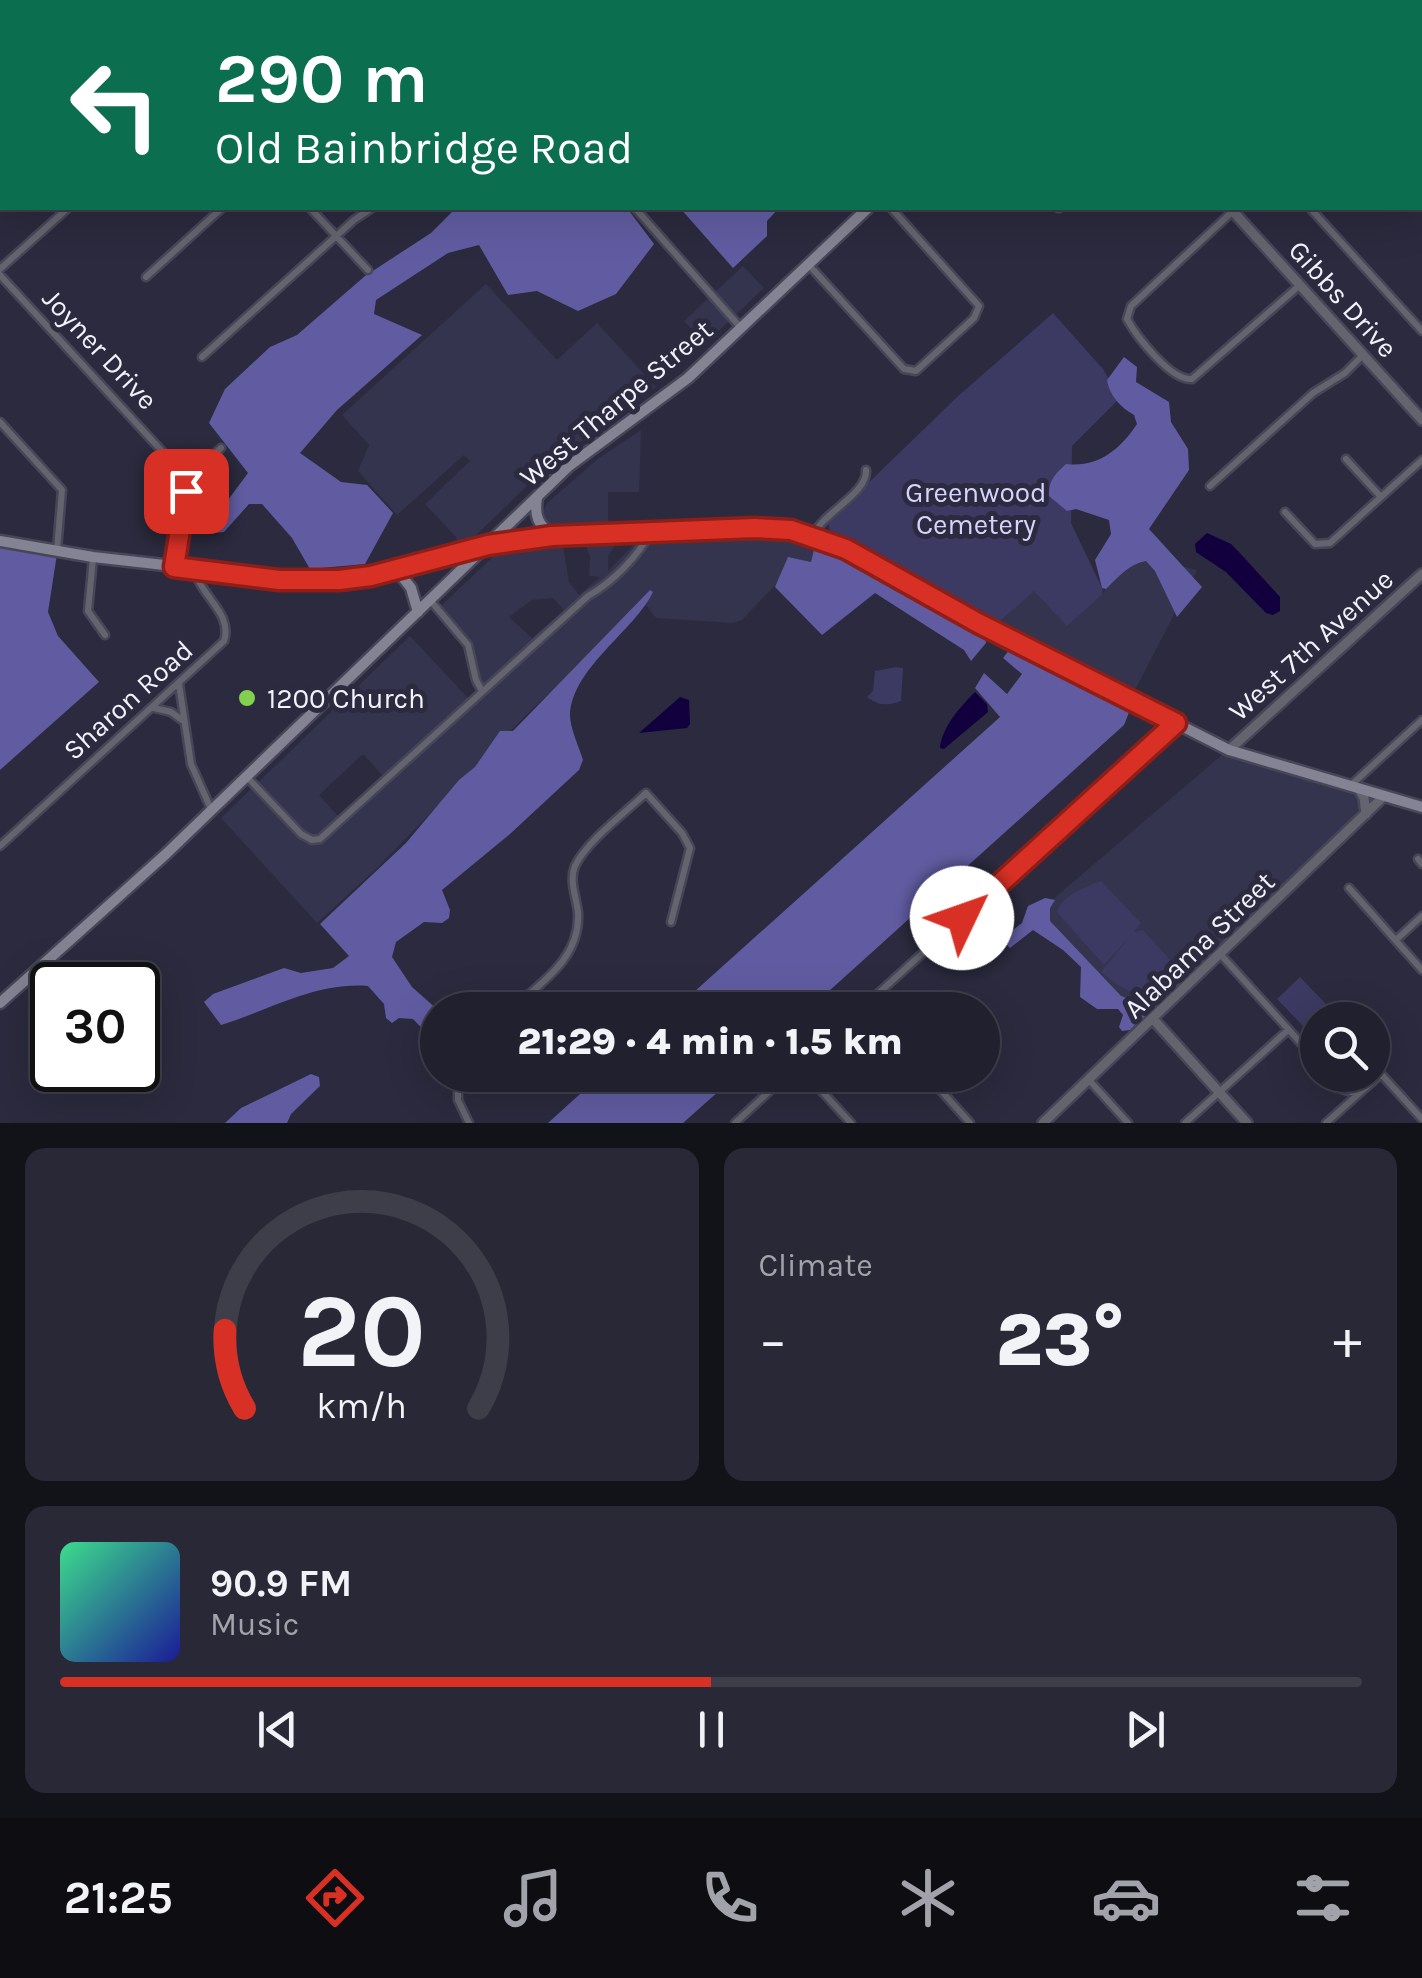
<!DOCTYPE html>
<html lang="en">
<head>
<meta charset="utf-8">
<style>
  :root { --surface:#20202e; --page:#282836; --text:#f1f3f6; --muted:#a2a3aa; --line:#3d3e4a; --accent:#d93025 }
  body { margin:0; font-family:Karla,sans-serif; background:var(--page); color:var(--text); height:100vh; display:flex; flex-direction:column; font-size:38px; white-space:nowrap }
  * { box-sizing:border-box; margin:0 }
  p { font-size:32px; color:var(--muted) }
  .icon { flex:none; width:55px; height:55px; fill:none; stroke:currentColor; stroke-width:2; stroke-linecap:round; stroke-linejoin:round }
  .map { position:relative; height:1123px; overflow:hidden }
  .details { display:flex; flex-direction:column; gap:25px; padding:25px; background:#121219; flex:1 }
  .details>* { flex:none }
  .banner { position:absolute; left:0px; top:0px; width:1422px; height:210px; box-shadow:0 10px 40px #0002,0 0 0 2px var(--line); background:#0b6e4f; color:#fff; overflow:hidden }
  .controls { position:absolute; left:1300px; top:1002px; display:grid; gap:20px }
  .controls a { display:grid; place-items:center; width:90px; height:90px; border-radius:50%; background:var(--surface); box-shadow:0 10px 40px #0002,0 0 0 2px var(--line); font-size:50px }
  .speed { position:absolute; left:30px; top:962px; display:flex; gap:20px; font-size:50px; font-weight:700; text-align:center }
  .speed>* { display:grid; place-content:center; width:130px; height:130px; border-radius:50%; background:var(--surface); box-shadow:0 10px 40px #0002,0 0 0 2px var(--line); line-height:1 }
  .speed .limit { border:5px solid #111; border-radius:15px; background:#fff; color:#111 }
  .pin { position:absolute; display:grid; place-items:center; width:85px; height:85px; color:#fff; margin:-42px; border-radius:20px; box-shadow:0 5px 15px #0006 }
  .me { position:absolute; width:110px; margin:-55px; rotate:48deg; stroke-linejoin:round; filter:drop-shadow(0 0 8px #0008) }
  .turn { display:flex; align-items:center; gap:35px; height:210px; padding:0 50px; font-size:45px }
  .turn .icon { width:130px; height:130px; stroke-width:2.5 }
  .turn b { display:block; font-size:70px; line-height:85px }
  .big { font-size:75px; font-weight:800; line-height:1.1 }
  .details .tile { flex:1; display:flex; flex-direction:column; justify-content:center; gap:15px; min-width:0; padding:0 35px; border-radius:20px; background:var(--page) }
  .details .dial { align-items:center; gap:0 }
  .dial svg { height:260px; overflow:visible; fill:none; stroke:var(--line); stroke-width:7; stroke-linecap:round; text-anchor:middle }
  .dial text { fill:var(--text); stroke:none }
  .song { display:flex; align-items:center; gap:30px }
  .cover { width:120px; height:120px; border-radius:15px; background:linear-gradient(135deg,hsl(150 70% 55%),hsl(240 70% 35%)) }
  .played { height:10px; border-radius:5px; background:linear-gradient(90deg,var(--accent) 50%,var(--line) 50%) }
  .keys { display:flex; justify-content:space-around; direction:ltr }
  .heat { display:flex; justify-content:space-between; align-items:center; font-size:55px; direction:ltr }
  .details .tiles { flex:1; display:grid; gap:25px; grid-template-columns:1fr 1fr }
  .tile:last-child { grid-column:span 2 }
  .trip { position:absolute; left:420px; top:992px; width:580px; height:100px; border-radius:50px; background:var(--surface); box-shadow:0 10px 40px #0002,0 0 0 2px var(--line); font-weight:800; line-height:100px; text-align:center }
  .tabs { display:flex; height:160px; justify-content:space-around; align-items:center; background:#0d0d12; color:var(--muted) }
  .tabs .icon { width:70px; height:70px }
  .tabs .active { color:var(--accent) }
  .tabs b { font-size:45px; color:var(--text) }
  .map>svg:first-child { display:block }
  .built { fill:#35344e; fill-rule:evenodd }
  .green { fill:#3c3962 }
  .forest { fill:#615ca1 }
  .water { fill:#12003e }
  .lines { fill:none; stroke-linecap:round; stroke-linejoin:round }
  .minor-casing { stroke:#474659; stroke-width:11 }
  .tertiary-casing { stroke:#474659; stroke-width:14 }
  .secondary-casing { stroke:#474659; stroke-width:15 }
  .minor { stroke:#64646e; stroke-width:6 }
  .tertiary { stroke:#64646e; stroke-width:9 }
  .secondary { stroke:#838393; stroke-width:10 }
  .route-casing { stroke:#8d1f18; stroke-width:25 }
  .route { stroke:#d93025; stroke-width:18 }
  .poi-dot { fill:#82d04f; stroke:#2b2a3e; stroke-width:4 }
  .labels { text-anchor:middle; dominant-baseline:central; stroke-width:10; stroke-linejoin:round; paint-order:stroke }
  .street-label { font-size:28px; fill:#f2f2fd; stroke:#2b2a3e }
  .park-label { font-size:28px; fill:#d4d4fd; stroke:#2b2a3e }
  .poi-label { font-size:28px; fill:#f2f2fd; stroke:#2b2a3e; text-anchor:start }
</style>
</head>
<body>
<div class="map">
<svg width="1422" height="1123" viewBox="0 0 1422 1123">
  <rect width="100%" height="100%" fill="#2b2a3e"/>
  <!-- built -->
  <path class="built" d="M743 266 764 288 705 344 684 321Z
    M486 284 557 360 597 323 656 387 551 463 473 538 457 545V538L425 504 470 461 464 455 397 515 358 471 369 445 342 415Z
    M641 430 639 492H608V524L550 526 546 523 542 514 547 503 599 458Z
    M740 535H775L816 541 811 562 788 558 781 579 742 620 733 623 656 618 646 605 531 710 376 869 317 923 221 818 410 636 469 699 482 684 469 640 441 606 498 552 563 547 569 582 579 595 600 577 589 576 590 557 586 546 616 544 608 556V571L634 544ZM553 598 564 610 532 638 509 617 532 600ZM363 754 383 776 338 816 319 795Z
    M1129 552 1197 570 1133 694 995 626 1034 590 1067 625 1102 595Z
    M1223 754 1351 794 1359 797 1361 806 1352 819 1143 1020 1038 912Z"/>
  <!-- green -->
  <path class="green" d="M1053 313 1103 369 1120 398 1072 446 1071 523 1103 590 1102 595 1067 626 1034 591 995 626 830 532 828 522 957 397Z
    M896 667 903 668 901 701C887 706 879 706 867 697L873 691 875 671Z
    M1101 881 1141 923 1134 932 1143 930 1183 974C1157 1005 1129 997 1101 972L1128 939 1104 965 1057 912C1062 895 1085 887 1101 881Z
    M1300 977 1326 1004 1303 1026 1277 999Z"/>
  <!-- forest -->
  <path class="forest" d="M456 208H627L654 244 616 294 578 311 537 291 508 295 479 245 448 253 376 300 374 314 422 335 337 410 300 453 341 482 367 485 393 513 365 564 310 569 292 538 262 504H249L224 532 214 533 211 523 248 473 209 423 225 389 270 347 297 335 365 276 431 233Z
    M680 208H779L767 221V236L733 268Z
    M1124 357 1137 367 1136 382 1169 402 1171 422 1188 449 1189 470 1149 529 1202 587 1177 617 1155 571 1146 561C1129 564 1118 577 1106 589L1102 588 1095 560 1111 534 1109 520 1076 509 1067 511 1049 496C1048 481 1055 474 1066 464 1097 468 1120 450 1137 424L1134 415C1121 408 1109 395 1107 380Z
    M816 541 844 553 985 636 986 643 971 661 964 650 875 593 822 635 775 587 788 557 811 562Z
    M0 545 57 554 48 612 58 636 99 682 0 770Z
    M650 590 653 592C635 630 572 668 570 715 570 728 579 747 583 760L579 770 510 834 442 890 450 910 449 918 442 923 424 922 396 942 392 957 412 987 438 1010 437 1044 413 1019 399 1018 392 1023 386 1018 384 1004 368 986C315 982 270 1010 221 1025L204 1002 213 994 284 968 301 973 333 968 349 956 320 924 406 843 459 780 475 767 500 731H513Z
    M1010 649 1128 706 1130 710 1124 725 808 1010H674L1000 717 975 688 984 673 1007 694 1022 674 1003 658Z
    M1045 898 1055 900 1050 908V921L1121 996 1137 1002 1160 1001 1130 1030 1122 1031 1119 1027 1123 1015 1118 1009H1097L1080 997 1081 967 1063 950 1033 930 1010 948 1004 942 1005 936 1022 923 1028 906Z
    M311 1074 319 1077 320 1086 291 1114 287 1123H225L241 1108Z
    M601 1075H737L683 1123H548Z"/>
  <!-- water -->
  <path class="water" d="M1207 533 1231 544 1238 551 1280 597V611L1273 615 1266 613 1226 572 1196 552 1195 544Z
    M975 692 987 704 988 712 944 749 940 748C942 727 960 707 975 692Z
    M680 697 689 700 690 724 687 728 639 733Z"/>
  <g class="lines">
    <!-- minor casing -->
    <g class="minor-casing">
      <path id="minor" d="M1309 0 1311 2
        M141 2 144 0
        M295 2 297 0
        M447 2 449 0
        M597 2 598 0
        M920 2 923 0
        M1420 47 1422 45
        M1420 56 1422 58
        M0 129 2 127
        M1420 190 1422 192
        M310 208 368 270
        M635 208 741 328
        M1058 208H1059
        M1310 208 1422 331
        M1233 211 1131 306 1127 319C1137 337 1171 381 1192 379L1300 285
        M808 264 904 369 916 371 974 318 979 306 891 208
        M0 269 68 208
        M0 275 183 474 187 491 174 566
        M146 277 222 208
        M202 357 354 220 372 208
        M0 422 62 490 57 550
        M1346 459 1381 497
        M186 480 221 448
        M1210 486 1313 393 1345 373 1363 355
        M1285 512 1315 544 1330 543 1422 460
        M813 535C824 512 868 493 866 470
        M93 558 88 611 105 635
        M430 600 468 645 476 680 482 691
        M179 684 191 764 211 809
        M154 708 171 712 182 720
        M247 777 301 834 312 840 320 839 588 596C613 582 637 557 651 532
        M1349 787 1422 720
        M0 846 224 641C233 613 201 597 194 569
        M1418 859 1422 864
        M1349 888 1422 970
        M1396 940 1422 916
        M1221 955 1318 1062
        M511 1010C542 982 581 958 578 912 576 896 569 880 575 866 587 841 626 812 646 793L682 833 690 848 671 922
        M860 1010 1175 724
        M458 1075V1100L469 1123
        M807 1075 851 1123
        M927 1075 970 1123
        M1329 1075 1342 1089 1357 1094
        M1089 1080 1128 1123
        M735 1123 787 1075
        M1185 1123 1288 1030
        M1326 1123 1381 1074 1422 1119"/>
    </g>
    <!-- tertiary casing -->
    <g class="tertiary-casing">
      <path id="tertiary" d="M741 0 743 2
        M1037 0 1039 2
        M1230 208 1422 420
        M1229 750 1422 574
        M1359 789 1364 798 1366 814
        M1154 1020 1247 1123
        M1043 1123 1384 796"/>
    </g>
    <!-- secondary casing -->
    <g class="secondary-casing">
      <path id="secondary" d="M1088 2 1091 0
        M537 498C534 516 538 524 552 536
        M0 541 93 557 308 581 371 576 488 545 552 536 755 528 795 531 847 549 978 623 1229 750 1422 807
        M397 570 411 588 418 612
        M0 1003 166 854 569 466 688 378 868 208"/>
    </g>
    <!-- minor -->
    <use href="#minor" class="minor"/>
    <!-- tertiary -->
    <use href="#tertiary" class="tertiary"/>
    <!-- secondary -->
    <use href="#secondary" class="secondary"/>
  </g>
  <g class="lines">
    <!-- route casing -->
    <g class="route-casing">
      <path id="route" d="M186 491 174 567 279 580H339L371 576 488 545 552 536 755 528 791 530 846 549 978 623 1176 723 962 918"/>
    </g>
    <!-- route -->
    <use href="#route" class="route"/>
  </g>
  <!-- markers -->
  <circle class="poi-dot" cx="247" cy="698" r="10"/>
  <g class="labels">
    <!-- street labels -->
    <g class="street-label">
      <text transform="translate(1343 299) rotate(48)">Gibbs Drive</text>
      <text transform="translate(100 349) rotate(47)">Joyner Drive</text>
      <text transform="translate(616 403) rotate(-40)">West Tharpe Street</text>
      <text transform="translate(1311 645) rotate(-42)">West 7th Avenue</text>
      <text transform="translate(128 700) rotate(-42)">Sharon Road</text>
      <text transform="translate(1199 945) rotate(-44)">Alabama Street</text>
    </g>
    <!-- park labels -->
    <g class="park-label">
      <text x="976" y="492">Greenwood<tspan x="976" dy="32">Cemetery</tspan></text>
    </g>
    <!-- poi labels -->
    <g class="poi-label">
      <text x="267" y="698">1200 Church</text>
    </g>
  </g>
</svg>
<div class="controls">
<a><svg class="icon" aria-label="search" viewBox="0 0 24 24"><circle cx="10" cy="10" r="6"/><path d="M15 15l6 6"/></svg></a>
</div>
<div class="speed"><div class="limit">30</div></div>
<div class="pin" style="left:186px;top:491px;background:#d93025"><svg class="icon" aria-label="arrive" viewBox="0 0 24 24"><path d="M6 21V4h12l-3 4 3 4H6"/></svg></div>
<svg class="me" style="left:962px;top:918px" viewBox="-20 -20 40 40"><circle r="19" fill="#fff"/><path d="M0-13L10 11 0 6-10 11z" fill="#d93025"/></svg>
<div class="trip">21:29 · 4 min · 1.5 km</div>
<div class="banner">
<div class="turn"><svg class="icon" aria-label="left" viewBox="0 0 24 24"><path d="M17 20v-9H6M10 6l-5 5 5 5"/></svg><div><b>290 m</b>Old Bainbridge Road</div></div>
</div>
</div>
<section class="details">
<div class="tiles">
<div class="tile dial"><svg viewBox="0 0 100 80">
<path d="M14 69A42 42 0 1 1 86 69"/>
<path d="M14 69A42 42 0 0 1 8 45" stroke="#d93025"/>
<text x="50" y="56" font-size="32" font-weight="700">20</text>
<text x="50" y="72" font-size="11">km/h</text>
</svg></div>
<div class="tile"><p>Climate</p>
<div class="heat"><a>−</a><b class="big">23°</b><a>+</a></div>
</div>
<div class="tile">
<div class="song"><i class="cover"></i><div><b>90.9 FM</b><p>Music</p></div></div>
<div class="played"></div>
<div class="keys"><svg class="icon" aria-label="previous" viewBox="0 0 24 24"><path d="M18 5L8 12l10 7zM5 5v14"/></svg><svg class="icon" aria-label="pause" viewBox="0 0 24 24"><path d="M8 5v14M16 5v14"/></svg><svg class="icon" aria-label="next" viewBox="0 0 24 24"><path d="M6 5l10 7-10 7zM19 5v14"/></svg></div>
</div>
</div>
</section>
<nav class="tabs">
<b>21:25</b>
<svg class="icon active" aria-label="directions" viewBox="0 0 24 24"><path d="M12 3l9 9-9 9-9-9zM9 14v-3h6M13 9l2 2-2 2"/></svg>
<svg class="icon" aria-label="music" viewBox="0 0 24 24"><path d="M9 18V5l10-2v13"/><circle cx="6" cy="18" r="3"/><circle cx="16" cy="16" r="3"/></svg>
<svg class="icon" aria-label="phone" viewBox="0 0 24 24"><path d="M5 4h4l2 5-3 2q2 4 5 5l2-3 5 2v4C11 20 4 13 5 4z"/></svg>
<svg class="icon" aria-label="climate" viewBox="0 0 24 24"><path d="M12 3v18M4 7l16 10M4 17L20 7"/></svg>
<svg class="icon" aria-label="car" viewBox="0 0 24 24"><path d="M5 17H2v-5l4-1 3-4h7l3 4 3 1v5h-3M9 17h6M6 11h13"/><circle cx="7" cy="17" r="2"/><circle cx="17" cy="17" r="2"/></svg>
<svg class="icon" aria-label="filters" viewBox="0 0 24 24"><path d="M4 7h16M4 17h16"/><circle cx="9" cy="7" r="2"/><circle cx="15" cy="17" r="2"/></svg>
</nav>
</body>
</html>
